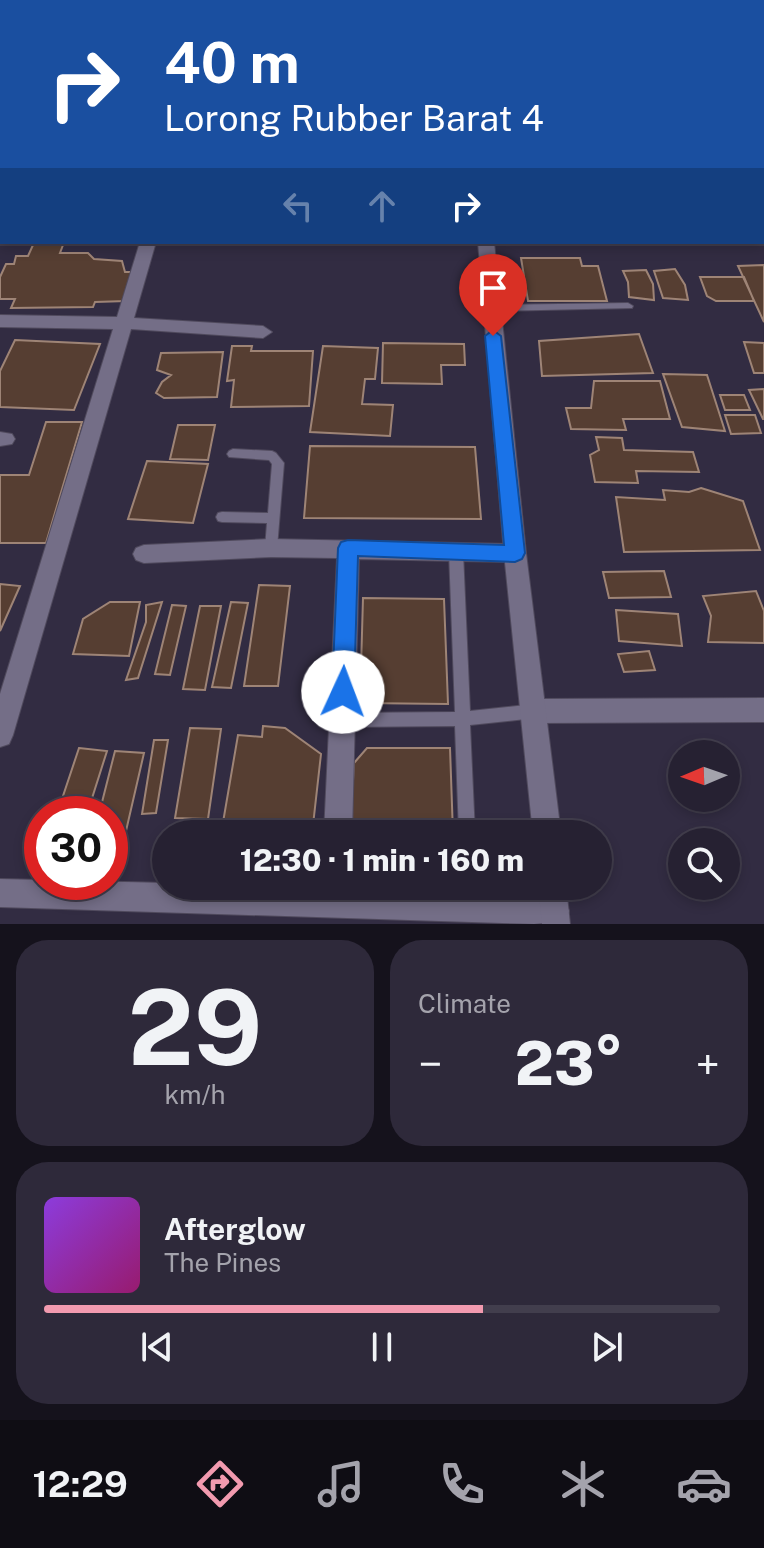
<!DOCTYPE html>
<html lang="en">
<head>
<meta charset="utf-8">
<style>
  :root { --surface:#262132; --page:#2e293a; --text:#f1f3f6; --muted:#a4a3ac; --line:#423e4d; --accent:#f29aaf }
  body { margin:0; font-family:"Public Sans",sans-serif; background:var(--page); color:var(--text); height:100vh; display:flex; flex-direction:column; font-size:30px; white-space:nowrap }
  * { box-sizing:border-box; margin:0 }
  p { font-size:26px; color:var(--muted) }
  .icon { flex:none; width:44px; height:44px; fill:none; stroke:currentColor; stroke-width:2; stroke-linecap:round; stroke-linejoin:round }
  .map { position:relative; height:924px; overflow:hidden }
  .drawer { display:flex; flex-direction:column; gap:16px; padding:16px; background:#15121c; flex:1 }
  .drawer>* { flex:none }
  .hud { position:absolute; left:0px; top:0px; width:764px; height:244px; box-shadow:0 4px 12px #0003,0 0 0 2px var(--line); background:#1a4fa0; color:#fff; overflow:hidden }
  .needle { width:52px; rotate:268deg }
  .tools { position:absolute; left:668px; top:740px; display:grid; gap:16px }
  .tools a { display:grid; place-items:center; width:72px; height:72px; border-radius:50%; background:var(--surface); box-shadow:0 4px 12px #0003,0 0 0 2px var(--line); font-size:40px }
  .speed { position:absolute; left:24px; top:796px; display:flex; gap:16px; font-size:40px; font-weight:700; text-align:center }
  .speed>* { display:grid; place-content:center; width:104px; height:104px; border-radius:50%; background:var(--surface); box-shadow:0 4px 12px #0003,0 0 0 2px var(--line); line-height:1 }
  .speed .limit { border:12px solid #d22; background:#fff; color:#111 }
  .pin { position:absolute; display:grid; place-items:center; width:68px; height:68px; color:#fff; margin:-82px -34px; border-radius:50% 50% 50% 0; rotate:-45deg; box-shadow:0 0 8px #0007 }
  .pin .icon { rotate:45deg }
  .me { position:absolute; width:88px; margin:-44px; rotate:2deg; stroke-linejoin:round; filter:drop-shadow(0 0 6px #0008) }
  .turn { display:flex; align-items:center; gap:28px; height:168px; padding:0 32px; font-size:36px }
  .turn .icon { width:104px; height:104px; stroke-width:2.5 }
  .turn b { display:block; font-size:56px; line-height:68px }
  .lanes { display:flex; align-items:center; height:76px; padding:0 32px; background:#0003; justify-content:center; gap:40px; direction:ltr }
  .lanes .off { opacity:.35 }
  .big { font-size:60px; font-weight:800; line-height:1.1 }
  .drawer .tile { flex:1; display:flex; flex-direction:column; justify-content:center; gap:12px; min-width:0; padding:0 28px; border-radius:32px; background:var(--page) }
  .drawer .dial { align-items:center; gap:0 }
  .dial b { font-size:104px; line-height:1 }
  .song { display:flex; align-items:center; gap:24px }
  .cover { width:96px; height:96px; border-radius:12px; background:linear-gradient(135deg,hsl(270 70% 55%),hsl(320 70% 35%)) }
  .played { height:8px; border-radius:4px; background:linear-gradient(90deg,var(--accent) 65%,var(--line) 65%) }
  .keys { display:flex; justify-content:space-around; direction:ltr }
  .heat { display:flex; justify-content:space-between; align-items:center; font-size:44px; direction:ltr }
  .drawer .tiles { flex:1; display:grid; gap:16px; grid-template-columns:1fr 1fr }
  .tile:last-child { grid-column:span 2 }
  .trip { position:absolute; left:152px; top:820px; width:460px; height:80px; border-radius:40px; background:var(--surface); box-shadow:0 4px 12px #0003,0 0 0 2px var(--line); font-weight:800; line-height:80px; text-align:center }
  .tabs { display:flex; height:128px; justify-content:space-around; align-items:center; background:#0f0d14; color:var(--muted) }
  .tabs .icon { width:56px; height:56px }
  .tabs .current { color:var(--accent) }
  .tabs b { font-size:36px; color:var(--text) }
  .map>svg:first-child { display:block }
  .building { fill:#563e32; stroke:#9e8476; stroke-width:2 }
  .lines { fill:none; stroke-linecap:round; stroke-linejoin:round }
  .service-casing { stroke:#504a5d; stroke-width:2 }
  .minor-casing { stroke:#504a5d; stroke-width:2 }
  .secondary-casing { stroke:#504a5d; stroke-width:2 }
  .service { fill:#746e87; fill-rule:evenodd }
  .minor { fill:#746e87; fill-rule:evenodd }
  .secondary { fill:#746e87; fill-rule:evenodd }
  .route { fill:#1a73e8; stroke:#114b97; stroke-width:2 }
</style>
</head>
<body>
<div class="map">
<svg width="764" height="924" viewBox="0 0 764 924">
  <rect width="100%" height="100%" fill="#322c42"/>
  <!-- building -->
  <path class="building" d="M593 0H648L682 2H593Z
    M33 245H63L60 253H88L94 259 122 261 125 272H134L126 301 95 302 93 307 11 308 15 299H0V277L6 264H14L16 256H28Z
    M521 258H580L582 266H598L607 301H528Z
    M764 265V322L738 266Z
    M675 269 685 285 688 300 663 298 654 271Z
    M646 270 653 284 654 300 629 297 628 282 623 271Z
    M700 277H744L754 301H716L707 296Z
    M639 334 653 373 542 376 539 341Z
    M15 340 100 344 74 410 0 407V371Z
    M744 342 764 343V373H754Z
    M383 343 464 344 465 365H441L442 384 382 383Z
    M232 346H252L251 351H313L309 406 231 407 234 380 227 381Z
    M323 346 378 348 375 379H365L362 404 393 405 390 436 310 432Z
    M223 352 217 397 164 398 156 393 162 382 171 375 157 370 161 353Z
    M663 374 707 375 725 431 682 427Z
    M594 381H660L670 419H623L626 430 571 429 566 408H591Z
    M764 389V419H763L749 390Z
    M720 395H744L750 410H725Z
    M725 415H755L761 433 731 434Z
    M46 422H82L46 543H0V475H29Z
    M178 425H215L208 460 170 459Z
    M596 437 622 438 624 450 693 452 699 472 636 471 638 483 595 482 590 455 599 450Z
    M310 446 475 447 481 519 304 518Z
    M147 461 208 464 193 523 128 519Z
    M701 488 743 501 760 550 624 552 616 497 665 500 663 490 689 492Z
    M664 571 671 597 609 598 603 572Z
    M0 584 20 586 0 631Z
    M259 585 290 586 278 686H244Z
    M756 591 764 611V643L708 642 711 616 703 596Z
    M363 598 444 599 448 704 360 703Z
    M110 602H140L129 656 73 654 83 619Z
    M162 602 138 678 126 680 146 622V605Z
    M231 602 248 603 231 688 212 687Z
    M172 605 186 606 170 675 155 674Z
    M200 606H221L205 690 183 689Z
    M616 610 678 614 682 646 619 641Z
    M649 651 655 670 624 672 618 654Z
    M263 726 285 728 321 754 312 834H221L238 735 262 737Z
    M190 728 221 729 208 819 175 818Z
    M154 740H168L156 813 142 814Z
    M79 748 107 751 87 814H57Z
    M367 748H450L453 834H350L354 763Z
    M115 751 144 753 126 831 110 830V814H99Z"/>
  <g class="lines">
    <!-- service casing -->
    <g class="service-casing">
      <path id="service" d="M26 0H32L31 2H25Z
        M105 0H111L110 2H104Z
        M0 166 2 167V173L0 172Z
        M0 179H2V185H0Z
        M2 198V208L0 209V199Z
        M628 303 633 306 632 308 492 311 487 308 492 305Z
        M233 449 272 451 276 453 284 463 277 548 276 552 271 553 266 552 265 548 267 523 222 522 218 521 216 517 218 513 222 512 268 513 272 464 269 460 229 457 227 454 229 451Z
        M456 547 461 548 463 552 470 711 535 704 540 706 542 711 540 716 535 718 470 725 475 834H459L455 726 342 727 337 725 335 720 337 715 342 713 455 712 449 552 451 548Z"/>
    </g>
    <!-- minor casing -->
    <g class="minor-casing">
      <path id="minor" d="M219 0H231L218 2Z
        M692 0H704L705 2H693Z
        M0 23H2V31H0Z
        M762 68H764V76H762Z
        M2 91V99L0 100V92Z
        M762 123H764V135H762Z
        M140 242H156L134 318 263 326 272 332 263 338 131 329 13 735 9 744 0 747V694L113 329 0 327V315L117 317Z
        M0 432 12 434 15 439 12 444 0 446Z
        M271 539 515 544 523 547 526 553 523 559 515 562 359 559 352 834H324L337 558 271 557 144 563 136 560 133 554 136 548 144 545Z
        M764 698V722L535 723 526 719 523 711 526 703 535 699Z
        M0 879 166 883V886L470 892 555 897 565 901 569 911 565 921 534 924 0 907Z"/>
    </g>
    <!-- secondary casing -->
    <g class="secondary-casing">
      <path id="secondary" d="M458 0H470V2H458Z
        M478 242H494L526 553 561 834H533L504 553Z
        M538 886H566L570 924H542Z"/>
    </g>
    <!-- service -->
    <use href="#service" class="service"/>
    <!-- minor -->
    <use href="#minor" class="minor"/>
    <!-- secondary -->
    <use href="#secondary" class="secondary"/>
  </g>
  <!-- route -->
  <path class="route" d="M493 330 501 336 525 553 522 559 515 562 358 556 354 692 351 699 343 702 336 699 332 692 338 548 341 542 348 540 504 545 485 336Z"/>
</svg>
<div class="tools">
<a><svg class="needle" viewBox="-14 -14 28 28"><path d="M0-13l5 13h-10z" fill="#e53935"/><path d="M0 13l5-13h-10z" fill="#a4a3ac"/></svg></a>
<a><svg class="icon" aria-label="search" viewBox="0 0 24 24"><circle cx="10" cy="10" r="6"/><path d="M15 15l6 6"/></svg></a>
</div>
<div class="speed"><div class="limit">30</div></div>
<div class="pin" style="left:493px;top:336px;background:#d93025"><svg class="icon" aria-label="arrive" viewBox="0 0 24 24"><path d="M6 21V4h12l-3 4 3 4H6"/></svg></div>
<svg class="me" style="left:343px;top:692px" viewBox="-20 -20 40 40"><circle r="19" fill="#fff"/><path d="M0-13L10 11 0 6-10 11z" fill="#1a73e8"/></svg>
<div class="trip">12:30 · 1 min · 160 m</div>
<div class="hud">
<div class="turn"><svg class="icon" aria-label="right" viewBox="0 0 24 24"><path d="M7 20v-9h11M14 6l5 5-5 5"/></svg><div><b>40 m</b>Lorong Rubber Barat 4</div></div>
<div class="lanes"><svg class="icon off" aria-label="left" viewBox="0 0 24 24"><path d="M17 20v-9H6M10 6l-5 5 5 5"/></svg><svg class="icon off" aria-label="ahead" viewBox="0 0 24 24"><path d="M12 20V5M6 11l6-6 6 6"/></svg><svg class="icon" aria-label="right" viewBox="0 0 24 24"><path d="M7 20v-9h11M14 6l5 5-5 5"/></svg></div>
</div>
</div>
<section class="drawer">
<div class="tiles">
<div class="tile dial"><b>29</b><p>km/h</p></div>
<div class="tile"><p>Climate</p>
<div class="heat"><a>−</a><b class="big">23°</b><a>+</a></div>
</div>
<div class="tile">
<div class="song"><i class="cover"></i><div><b>Afterglow</b><p>The Pines</p></div></div>
<div class="played"></div>
<div class="keys"><svg class="icon" aria-label="previous" viewBox="0 0 24 24"><path d="M18 5L8 12l10 7zM5 5v14"/></svg><svg class="icon" aria-label="pause" viewBox="0 0 24 24"><path d="M8 5v14M16 5v14"/></svg><svg class="icon" aria-label="next" viewBox="0 0 24 24"><path d="M6 5l10 7-10 7zM19 5v14"/></svg></div>
</div>
</div>
</section>
<nav class="tabs">
<b>12:29</b>
<svg class="icon current" aria-label="directions" viewBox="0 0 24 24"><path d="M12 3l9 9-9 9-9-9zM9 14v-3h6M13 9l2 2-2 2"/></svg>
<svg class="icon" aria-label="music" viewBox="0 0 24 24"><path d="M9 18V5l10-2v13"/><circle cx="6" cy="18" r="3"/><circle cx="16" cy="16" r="3"/></svg>
<svg class="icon" aria-label="phone" viewBox="0 0 24 24"><path d="M5 4h4l2 5-3 2q2 4 5 5l2-3 5 2v4C11 20 4 13 5 4z"/></svg>
<svg class="icon" aria-label="climate" viewBox="0 0 24 24"><path d="M12 3v18M4 7l16 10M4 17L20 7"/></svg>
<svg class="icon" aria-label="car" viewBox="0 0 24 24"><path d="M5 17H2v-5l4-1 3-4h7l3 4 3 1v5h-3M9 17h6M6 11h13"/><circle cx="7" cy="17" r="2"/><circle cx="17" cy="17" r="2"/></svg>
</nav>
</body>
</html>
